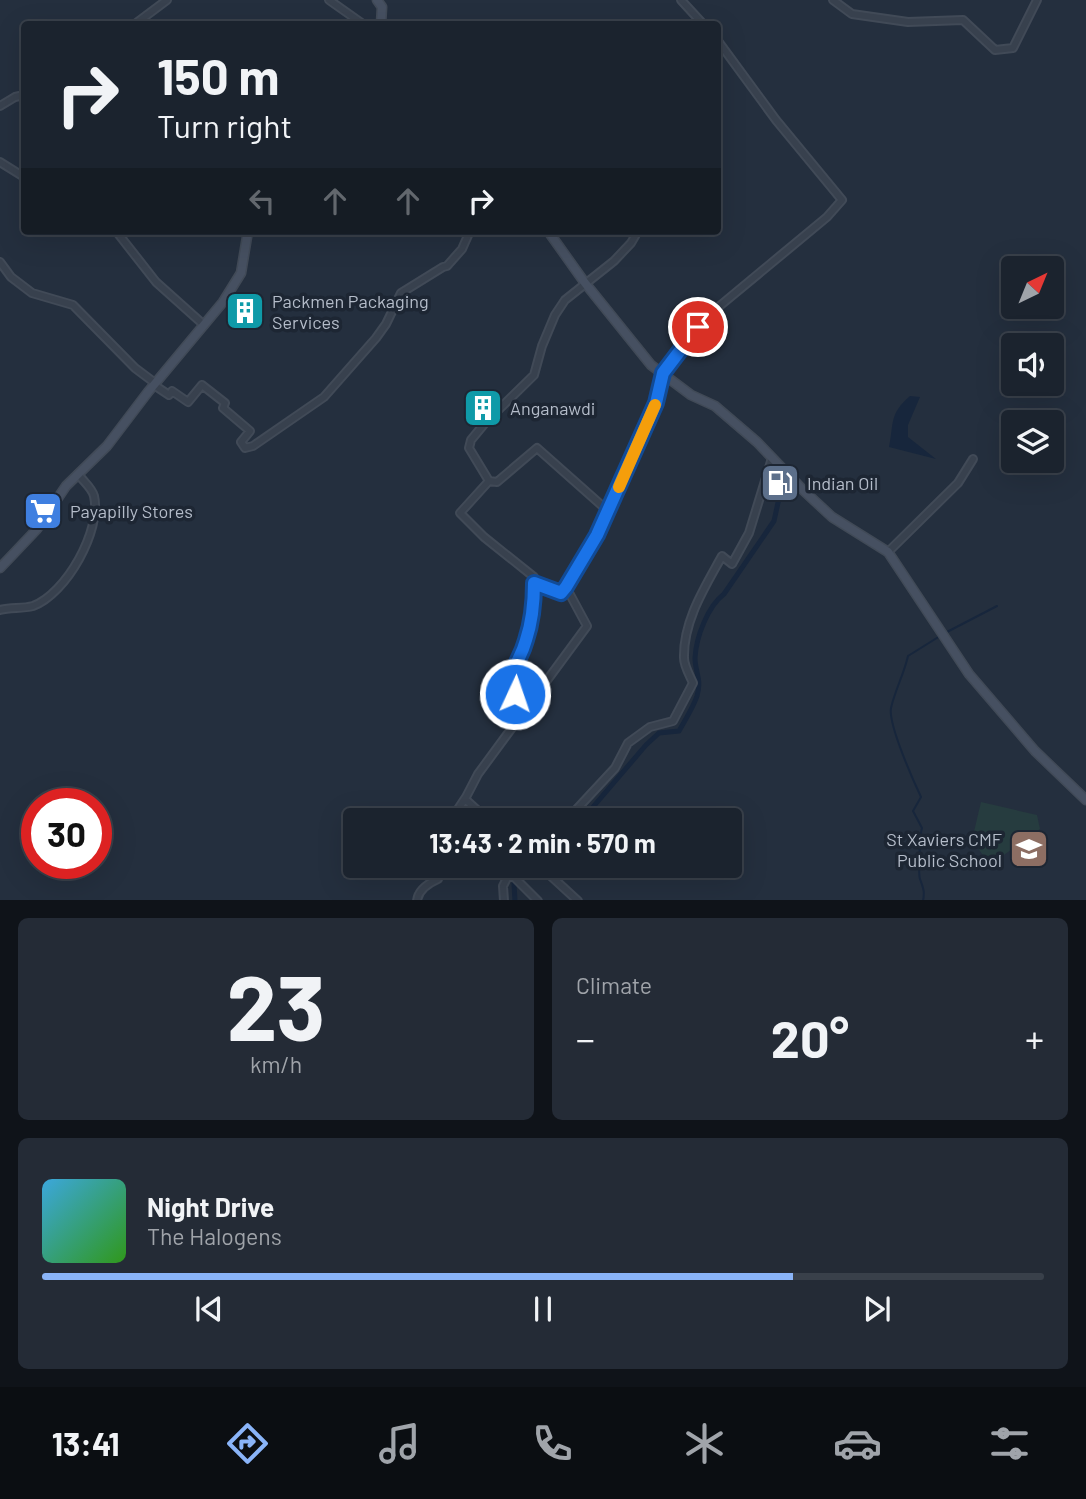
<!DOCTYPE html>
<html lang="en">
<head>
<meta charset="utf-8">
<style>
  :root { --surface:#1b232e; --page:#242b36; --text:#f1f3f6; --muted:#a0a4aa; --line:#39404a; --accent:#8ab4f8 }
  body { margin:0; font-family:Barlow,sans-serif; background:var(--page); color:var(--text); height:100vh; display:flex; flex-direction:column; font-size:26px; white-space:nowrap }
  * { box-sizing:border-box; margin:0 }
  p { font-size:23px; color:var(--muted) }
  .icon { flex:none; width:38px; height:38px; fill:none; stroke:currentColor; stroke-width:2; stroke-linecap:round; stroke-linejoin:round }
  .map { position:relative; height:900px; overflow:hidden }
  .details { display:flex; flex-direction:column; gap:18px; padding:18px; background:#0f1319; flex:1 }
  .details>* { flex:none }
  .banner { position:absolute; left:21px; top:21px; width:700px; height:214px; border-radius:7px; box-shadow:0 7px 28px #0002,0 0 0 2px var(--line); background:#1b232e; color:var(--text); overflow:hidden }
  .needle { width:46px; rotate:43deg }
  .fabs { position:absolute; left:1001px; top:256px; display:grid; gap:14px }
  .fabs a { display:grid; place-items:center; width:63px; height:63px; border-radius:7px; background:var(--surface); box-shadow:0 7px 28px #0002,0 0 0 2px var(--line); font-size:35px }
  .speed { position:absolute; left:21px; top:788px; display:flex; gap:14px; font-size:35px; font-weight:700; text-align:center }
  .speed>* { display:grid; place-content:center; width:91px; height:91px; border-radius:50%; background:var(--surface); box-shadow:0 7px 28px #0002,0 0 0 2px var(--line); line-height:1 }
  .speed .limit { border:10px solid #d22; background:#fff; color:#111 }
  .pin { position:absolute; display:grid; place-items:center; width:60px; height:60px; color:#fff; margin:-30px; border:4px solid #fff; border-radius:50%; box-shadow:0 2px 7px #0007 }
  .me { position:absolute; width:77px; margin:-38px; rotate:3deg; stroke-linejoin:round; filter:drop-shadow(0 0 5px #0008) }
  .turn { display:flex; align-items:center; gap:24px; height:147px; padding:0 21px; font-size:32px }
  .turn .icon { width:91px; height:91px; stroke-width:2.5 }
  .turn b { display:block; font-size:49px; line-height:60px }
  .lanes { display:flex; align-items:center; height:66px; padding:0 21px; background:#0003; justify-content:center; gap:35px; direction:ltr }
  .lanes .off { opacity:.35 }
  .big { font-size:52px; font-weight:700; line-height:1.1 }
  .details .tile { flex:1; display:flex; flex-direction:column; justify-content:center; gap:10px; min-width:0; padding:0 24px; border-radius:10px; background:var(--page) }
  .details .dial { align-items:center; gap:0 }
  .dial b { font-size:91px; line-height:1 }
  .song { display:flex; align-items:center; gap:21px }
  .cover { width:84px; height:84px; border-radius:10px; background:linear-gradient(135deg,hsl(200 70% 55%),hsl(110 70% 35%)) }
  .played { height:7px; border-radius:4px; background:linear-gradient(90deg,var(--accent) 75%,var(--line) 75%) }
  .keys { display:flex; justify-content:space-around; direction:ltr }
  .heat { display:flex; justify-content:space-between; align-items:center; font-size:38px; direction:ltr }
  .details .tiles { flex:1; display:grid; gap:18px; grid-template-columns:1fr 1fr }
  .tile:last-child { grid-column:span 2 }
  .trip { position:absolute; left:343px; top:808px; width:399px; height:70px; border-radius:7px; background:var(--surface); box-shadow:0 7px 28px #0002,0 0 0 2px var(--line); font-weight:700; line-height:70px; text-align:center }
  .tab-bar { display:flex; height:112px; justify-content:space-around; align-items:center; background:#0b0e12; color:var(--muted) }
  .tab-bar .icon { width:49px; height:49px }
  .tab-bar .selected { color:var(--accent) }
  .tab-bar b { font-size:32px; color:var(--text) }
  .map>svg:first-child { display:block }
  .green { fill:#263c3f }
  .water { fill:#17263c }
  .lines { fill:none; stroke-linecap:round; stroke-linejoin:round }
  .stream { stroke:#17263c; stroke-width:2 }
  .canal { stroke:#17263c; stroke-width:5 }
  .street-casing { stroke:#414a57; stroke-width:10 }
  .secondary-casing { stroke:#414a57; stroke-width:11 }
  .street { stroke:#38414e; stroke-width:6 }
  .secondary { stroke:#465061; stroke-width:8 }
  .route-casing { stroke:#114b97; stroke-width:18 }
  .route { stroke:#1a73e8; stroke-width:12 }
  .slow { stroke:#f59e0b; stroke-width:12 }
  .labels { text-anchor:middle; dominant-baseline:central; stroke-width:7; stroke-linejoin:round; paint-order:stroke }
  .poi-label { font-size:18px; fill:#b4bcc9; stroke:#1d2633; text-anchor:start }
</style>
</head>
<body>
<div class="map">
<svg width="1086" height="901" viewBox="0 0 1086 901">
  <rect width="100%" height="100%" fill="#242f3e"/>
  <!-- green -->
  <path class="green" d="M981 802 1037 815 1040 829 990 865 972 840Z"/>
  <!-- water -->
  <path class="water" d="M910 396 920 397 908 425V437L936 459 889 447C894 423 889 414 910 396Z"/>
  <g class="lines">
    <!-- stream -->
    <path class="stream" d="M945 633 997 606
      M923 901C925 890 923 888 920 879 918 874 920 834 922 828L913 811 921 797C913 780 888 724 891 708 895 690 904 674 908 656L940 636"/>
    <!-- canal -->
    <path class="canal" d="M581 821 646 745 659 733 679 731C685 720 693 708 697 696 702 679 695 672 695 658 696 637 708 606 724 594L774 521 781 489
      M515 901 514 884 524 870 530 866"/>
    <!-- street casing -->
    <g class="street-casing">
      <path id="street" d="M329 0 363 24
        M681 0 703 24
        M833 0 852 14 908 22 963 20 995 50 1013 48 1037 0
        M135 24 167 0
        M0 106 15 97 24 95
        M0 162 24 177
        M116 231 156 282 204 325
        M0 262 11 277 32 293 73 305 135 368 155 383
        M154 385 169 395 172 391 188 402 202 385 225 403 223 408 250 431 241 442 245 448 253 446 324 397 376 338 386 324 401 293 443 267 447 266 462 249 470 231
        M489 481 497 482 537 448 608 511
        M888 552 958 483 973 459
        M534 583 561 593 566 587
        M0 610C10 607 22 609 33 606 66 594 102 530 94 496 92 488 83 481 78 474
        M527 710C515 700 508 682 513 666 516 658 523 650 526 642 533 622 534 598 534 577L484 537 460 513 489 481 469 448 471 440 485 423 534 375 542 346 555 315 565 300 614 261 631 243 638 231
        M450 821 466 797
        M489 821 465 799 478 774 587 626 566 587 597 535 656 403 663 373 698 327 716 309 827 217 842 200 776 120 718 41
        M563 821 575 811 615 768 628 743 650 727 673 721 693 683C690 676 684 666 684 658 683 621 705 587 722 556L732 564 749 533 772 458
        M499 866 509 872 538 901
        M540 866 578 901
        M417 901C418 890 429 883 438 879V866
        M504 901 503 886 513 866"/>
    </g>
    <!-- secondary casing -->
    <g class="secondary-casing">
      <path id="secondary" d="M377 0 382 7 381 24
        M548 231 585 283 651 365 691 395 715 406 757 442 804 491 832 517 888 552 969 674 1035 751 1086 800
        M0 568 37 529 66 486 107 446 148 392 223 302 241 273 248 231"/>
    </g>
    <!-- street -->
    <use href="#street" class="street"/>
    <!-- secondary -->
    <use href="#secondary" class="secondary"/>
  </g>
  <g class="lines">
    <!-- route casing -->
    <g class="route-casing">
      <path id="route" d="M515 694C509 663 519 666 526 640 532 622 534 602 534 583L561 593 566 587 597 535 656 403 663 373 698 327"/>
    </g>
    <!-- route -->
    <use href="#route" class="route"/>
    <!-- slow -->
    <path class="slow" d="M619 487 655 405"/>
  </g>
  <!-- icons -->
  <defs>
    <g id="building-square" transform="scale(2.0125)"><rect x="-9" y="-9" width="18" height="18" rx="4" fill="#0f9aa8" stroke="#1d2633"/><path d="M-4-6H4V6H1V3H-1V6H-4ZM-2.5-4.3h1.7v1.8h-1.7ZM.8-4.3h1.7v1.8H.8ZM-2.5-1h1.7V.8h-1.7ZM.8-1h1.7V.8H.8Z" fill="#fff"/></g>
    <g id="fuel-square" transform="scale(2.0125)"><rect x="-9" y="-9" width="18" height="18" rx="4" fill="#5c6f8a" stroke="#1d2633"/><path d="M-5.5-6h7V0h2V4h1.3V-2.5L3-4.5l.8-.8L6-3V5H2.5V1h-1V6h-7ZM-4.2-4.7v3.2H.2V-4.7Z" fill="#fff"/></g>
    <g id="supermarket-square" transform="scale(2.0125)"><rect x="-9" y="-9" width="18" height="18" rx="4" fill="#3f7fe0" stroke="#1d2633"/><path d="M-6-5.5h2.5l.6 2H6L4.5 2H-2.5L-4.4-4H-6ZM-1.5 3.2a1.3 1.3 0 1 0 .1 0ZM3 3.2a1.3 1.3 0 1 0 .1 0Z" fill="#fff"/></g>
    <g id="school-square" transform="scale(2.0125)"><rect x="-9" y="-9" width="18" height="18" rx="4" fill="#8d6e63" stroke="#1d2633"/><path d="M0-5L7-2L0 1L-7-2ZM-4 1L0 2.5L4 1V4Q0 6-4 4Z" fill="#fff"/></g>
  </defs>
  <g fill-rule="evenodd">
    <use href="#building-square" x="245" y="311"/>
    <use href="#building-square" x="483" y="408"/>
    <use href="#fuel-square" x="780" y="483"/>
    <use href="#supermarket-square" x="43" y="511"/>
    <use href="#school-square" x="1029" y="849"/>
  </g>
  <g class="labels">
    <!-- poi labels -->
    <g class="poi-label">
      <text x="272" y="301">Packmen Packaging<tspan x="272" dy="21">Services</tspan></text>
      <text x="510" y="408">Anganawdi</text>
      <text x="807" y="483">Indian Oil</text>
      <text x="70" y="511">Payapilly Stores</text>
      <text x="1002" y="839" text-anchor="end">St Xaviers CMF<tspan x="1002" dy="21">Public School</tspan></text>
    </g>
  </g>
</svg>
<div class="fabs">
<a><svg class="needle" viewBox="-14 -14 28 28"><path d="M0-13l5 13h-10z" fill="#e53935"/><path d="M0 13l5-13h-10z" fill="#a0a4aa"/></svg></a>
<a><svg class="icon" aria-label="sound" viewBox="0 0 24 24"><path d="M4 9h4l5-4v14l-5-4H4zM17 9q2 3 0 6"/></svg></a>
<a><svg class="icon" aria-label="layers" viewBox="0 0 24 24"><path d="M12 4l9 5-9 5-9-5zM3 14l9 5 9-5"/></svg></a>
</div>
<div class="speed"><div class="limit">30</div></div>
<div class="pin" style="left:698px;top:327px;background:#d93025"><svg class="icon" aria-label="arrive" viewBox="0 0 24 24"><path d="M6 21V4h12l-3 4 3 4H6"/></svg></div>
<svg class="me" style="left:515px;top:694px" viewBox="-20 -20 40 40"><circle r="17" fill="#1a73e8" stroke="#fff" stroke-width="3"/><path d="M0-11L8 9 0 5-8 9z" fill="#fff"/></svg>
<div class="trip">13:43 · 2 min · 570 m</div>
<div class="banner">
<div class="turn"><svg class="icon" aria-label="right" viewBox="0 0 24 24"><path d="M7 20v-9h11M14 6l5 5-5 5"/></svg><div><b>150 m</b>Turn right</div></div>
<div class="lanes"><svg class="icon off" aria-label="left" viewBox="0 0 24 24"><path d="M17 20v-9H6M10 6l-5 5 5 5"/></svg><svg class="icon off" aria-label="ahead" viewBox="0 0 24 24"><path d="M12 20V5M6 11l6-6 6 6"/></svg><svg class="icon off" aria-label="ahead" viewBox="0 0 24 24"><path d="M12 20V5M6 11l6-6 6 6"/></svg><svg class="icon" aria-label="right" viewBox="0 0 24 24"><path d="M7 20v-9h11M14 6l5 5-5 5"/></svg></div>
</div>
</div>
<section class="details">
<div class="tiles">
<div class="tile dial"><b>23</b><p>km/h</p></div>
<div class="tile"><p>Climate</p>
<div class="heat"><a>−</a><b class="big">20°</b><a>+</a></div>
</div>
<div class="tile">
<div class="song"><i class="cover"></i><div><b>Night Drive</b><p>The Halogens</p></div></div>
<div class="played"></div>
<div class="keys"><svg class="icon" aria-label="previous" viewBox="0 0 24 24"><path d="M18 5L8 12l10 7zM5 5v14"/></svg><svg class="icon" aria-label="pause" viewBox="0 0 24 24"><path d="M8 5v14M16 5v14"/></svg><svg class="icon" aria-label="next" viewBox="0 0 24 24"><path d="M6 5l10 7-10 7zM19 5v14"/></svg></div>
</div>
</div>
</section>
<nav class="tab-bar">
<b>13:41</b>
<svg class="icon selected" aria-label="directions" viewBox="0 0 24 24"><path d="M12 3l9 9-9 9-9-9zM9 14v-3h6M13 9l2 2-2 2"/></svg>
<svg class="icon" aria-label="music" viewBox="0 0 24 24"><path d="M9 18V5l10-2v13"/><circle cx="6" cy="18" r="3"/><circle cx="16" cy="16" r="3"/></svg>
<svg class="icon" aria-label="phone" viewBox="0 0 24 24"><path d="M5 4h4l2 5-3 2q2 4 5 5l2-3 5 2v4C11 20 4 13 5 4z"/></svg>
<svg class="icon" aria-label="climate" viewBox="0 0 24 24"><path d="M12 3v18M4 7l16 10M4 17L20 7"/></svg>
<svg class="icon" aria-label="car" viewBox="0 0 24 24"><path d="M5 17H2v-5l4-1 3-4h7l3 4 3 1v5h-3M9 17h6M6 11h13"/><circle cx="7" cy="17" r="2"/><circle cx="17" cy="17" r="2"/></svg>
<svg class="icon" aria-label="filters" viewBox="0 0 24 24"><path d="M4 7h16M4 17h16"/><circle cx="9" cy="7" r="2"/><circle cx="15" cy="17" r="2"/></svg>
</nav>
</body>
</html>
